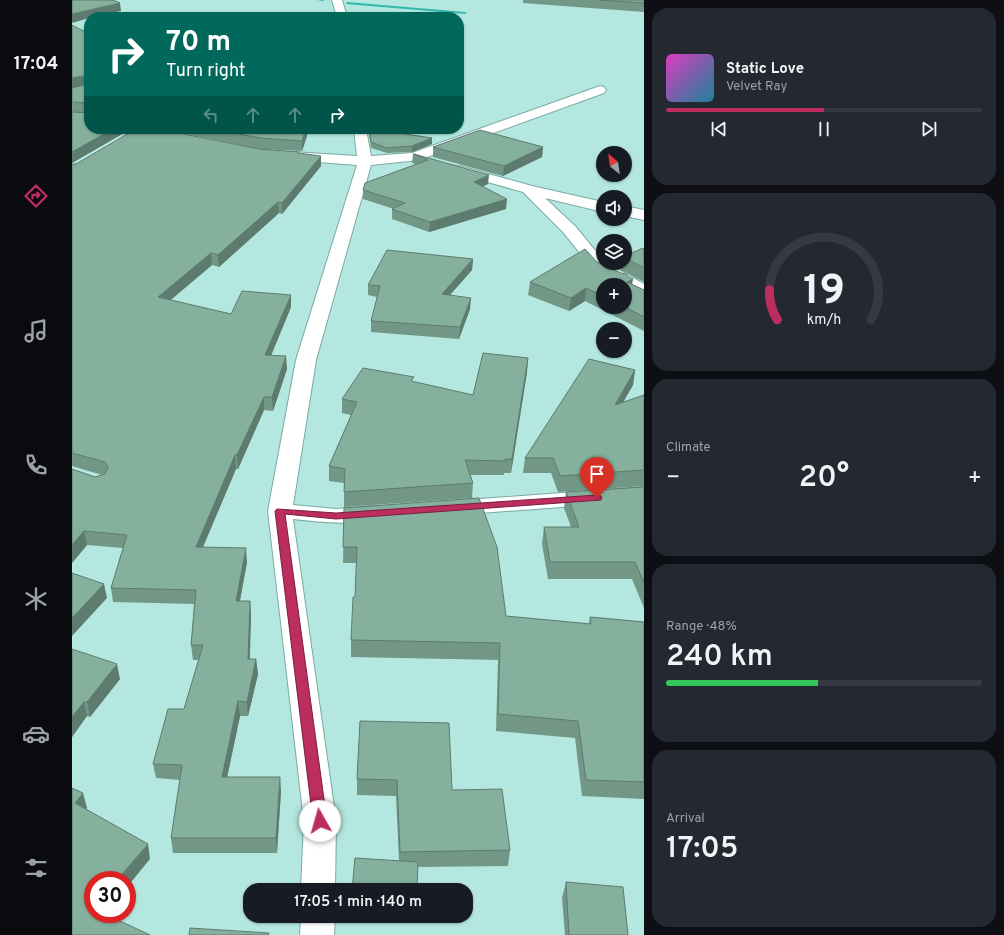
<!DOCTYPE html>
<html lang="en">
<head>
<meta charset="utf-8">
<style>
  :root { --surface:#171b24; --page:#242831; --text:#f1f3f6; --muted:#9ea1a6; --line:#363941; --accent:#bc2e5f }
  body { margin:0; font-family:Overpass,sans-serif; background:var(--page); color:var(--text); height:100vh; display:flex; flex-direction:column; font-size:15px; white-space:nowrap }
  * { box-sizing:border-box; margin:0 }
  p { font-size:13px; color:var(--muted) }
  .icon { flex:none; width:22px; height:22px; fill:none; stroke:currentColor; stroke-width:2; stroke-linecap:round; stroke-linejoin:round }
  .map { position:relative; flex:1; overflow:hidden }
  .drawer { display:flex; flex-direction:column; gap:8px; padding:8px; background:#0d0f14; width:360px }
  .drawer>* { flex:none }
  .top-card { position:absolute; left:12px; top:12px; width:380px; height:122px; border-radius:16px; box-shadow:0 1px 3px #0004; background:#00695c; color:#fff; overflow:hidden }
  .needle { width:26px; rotate:331deg }
  .buttons { position:absolute; left:524px; top:146px; display:grid; gap:8px }
  .buttons a { display:grid; place-items:center; width:36px; height:36px; border-radius:50%; background:var(--surface); box-shadow:0 1px 3px #0004; font-size:20px }
  .speed { position:absolute; left:12px; top:871px; display:flex; gap:8px; font-size:20px; font-weight:700; text-align:center }
  .speed>* { display:grid; place-content:center; width:52px; height:52px; border-radius:50%; background:var(--surface); box-shadow:0 1px 3px #0004; line-height:1 }
  .speed .limit { border:6px solid #d22; background:#fff; color:#111 }
  .pin { position:absolute; display:grid; place-items:center; width:34px; height:34px; color:#fff; margin:-41px -17px; border-radius:50% 50% 50% 0; rotate:-45deg; box-shadow:0 0 4px #0007 }
  .pin .icon { rotate:45deg }
  .me { position:absolute; width:44px; margin:-22px; rotate:353deg; stroke-linejoin:round; filter:drop-shadow(0 0 3px #0008) }
  .turn { display:flex; align-items:center; gap:14px; height:84px; padding:0 16px; font-size:18px }
  .turn .icon { width:52px; height:52px; stroke-width:2.5 }
  .turn b { display:block; font-size:28px; line-height:34px }
  .lanes { display:flex; align-items:center; height:38px; padding:0 16px; background:#0003; justify-content:center; gap:20px; direction:ltr }
  .lanes .off { opacity:.35 }
  .big { font-size:30px; font-weight:600; line-height:1.1 }
  .drawer .card { flex:1; display:flex; flex-direction:column; justify-content:center; gap:6px; min-width:0; padding:0 14px; border-radius:16px; background:var(--page) }
  .drawer .dial { align-items:center; gap:0 }
  .dial svg { height:104px; overflow:visible; fill:none; stroke:var(--line); stroke-width:7; stroke-linecap:round; text-anchor:middle }
  .dial text { fill:var(--text); stroke:none }
  .song { display:flex; align-items:center; gap:12px }
  .cover { width:48px; height:48px; border-radius:6px; background:linear-gradient(135deg,hsl(310 70% 55%),hsl(190 70% 35%)) }
  .played { height:4px; border-radius:2px; background:linear-gradient(90deg,var(--accent) 50%,var(--line) 50%) }
  .keys { display:flex; justify-content:space-around; direction:ltr }
  .heat { display:flex; justify-content:space-between; align-items:center; font-size:22px; direction:ltr }
  .charge { height:6px; border-radius:3px; background:linear-gradient(90deg,#34c759 48%,var(--line) 0) }
  .trip { position:absolute; left:171px; top:883px; width:230px; height:40px; border-radius:16px; background:var(--surface); box-shadow:0 1px 3px #0004; font-weight:600; line-height:40px; text-align:center }
  main { display:flex; flex:1; min-height:0 }
  .tabs { display:flex; flex-direction:column; width:72px; justify-content:space-around; align-items:center; background:#090b0e; color:var(--muted) }
  .tabs .icon { width:28px; height:28px }
  .tabs .active { color:var(--accent) }
  .tabs b { font-size:18px; color:var(--text) }
  .map>svg:first-child { display:block }
  .lines { fill:none; stroke-linecap:round; stroke-linejoin:round }
  .stream { fill:#31b9ac; fill-rule:evenodd }
  .minor-casing { stroke:#79aaa3; stroke-width:2 }
  .minor { fill:#fff; fill-rule:evenodd }
  .wall { fill:#729787; fill-rule:evenodd }
  .shaded-wall { fill:#5d7b6e }
  .building { fill:#85b09d; stroke:#5d7b6e }
  .route { fill:#bc2e5f; stroke:#7a1e3e }
</style>
</head>
<body>
<main>
<nav class="tabs">
<b>17:04</b>
<svg class="icon active" aria-label="directions" viewBox="0 0 24 24"><path d="M12 3l9 9-9 9-9-9zM9 14v-3h6M13 9l2 2-2 2"/></svg>
<svg class="icon" aria-label="music" viewBox="0 0 24 24"><path d="M9 18V5l10-2v13"/><circle cx="6" cy="18" r="3"/><circle cx="16" cy="16" r="3"/></svg>
<svg class="icon" aria-label="phone" viewBox="0 0 24 24"><path d="M5 4h4l2 5-3 2q2 4 5 5l2-3 5 2v4C11 20 4 13 5 4z"/></svg>
<svg class="icon" aria-label="climate" viewBox="0 0 24 24"><path d="M12 3v18M4 7l16 10M4 17L20 7"/></svg>
<svg class="icon" aria-label="car" viewBox="0 0 24 24"><path d="M5 17H2v-5l4-1 3-4h7l3 4 3 1v5h-3M9 17h6M6 11h13"/><circle cx="7" cy="17" r="2"/><circle cx="17" cy="17" r="2"/></svg>
<svg class="icon" aria-label="filters" viewBox="0 0 24 24"><path d="M4 7h16M4 17h16"/><circle cx="9" cy="7" r="2"/><circle cx="15" cy="17" r="2"/></svg>
</nav>
<div class="map">
<svg width="572" height="935" viewBox="0 0 572 935">
  <rect width="100%" height="100%" fill="#b4e7e0"/>
  <g class="lines">
    <!-- stream -->
    <path class="stream" d="M245 0H253L251 1Z
      M275 2 393 12 395 13 393 14 274 4Z"/>
    <!-- minor casing -->
    <g class="minor-casing">
      <path id="minor" d="M260 0H270L275 17H265Z
        M528 86 532 87 534 90 532 93 347 160 299 165 244 360 221 505 264 509 301 506 309 508 313 513 309 518C280 526 250 522 221 519L264 821 263 890H229L232 821 196 511 224 360 285 165 220 160 215 159 213 156 215 153 220 152 285 156 282 129H294L299 156 340 153Z
        M388 166 460 186 531 202V212L473 198 503 226 531 260V263H534L572 284V296L553 288V285H548L524 273 491 232 451 192 383 173 381 170 383 167Z
        M553 206 572 210V220L553 216Z
        M572 487V501L381 515 373 513 369 508 373 503 381 501Z
        M229 916H263L262 935H228Z"/>
    </g>
    <!-- minor -->
    <use href="#minor" class="minor"/>
  </g>
  <!-- wall -->
  <path class="wall" d="M451 0H572V12L451 3Z
    M0 25 57 130 0 163V112L17 113 0 112V88L8 86 0 88Z
    M91 129H235V136L230 151 188 149Z
    M297 129 360 138V144L340 152 315 153 299 148 297 134Z
    M361 147H471L470 157 431 176 361 157Z
    M187 149 227 153 249 166 210 214 207 213 147 267 140 265 98 300 159 314 219 307 199 355 215 369 201 411 192 410 166 469H164L131 547 175 562 168 601H178L179 615 178 659H184L186 674 176 716H168L155 777 209 791 205 853H101L99 838 108 780 84 778 81 764 112 709 127 660H121L119 645 122 604 41 602 39 588 51 548 15 545 0 563V469L23 477 30 475 0 466V164Z
    M341 154H342L416 184 411 186 434 209 357 232 320 219V209H322L291 199V190L344 164 340 163Z
    M572 249V282L549 270 550 263H553V256Z
    M401 259 400 270 378 295 398 309 387 339 299 332V321L305 297 296 295V285Z
    M525 262 555 276 560 284 572 290V331L513 301 497 311 456 295 458 282ZM531 285 553 307H531Z
    M456 358 455 372 439 473H432V475H398L401 483 400 498 272 507V483L257 481V466L279 415 270 413V399L342 382 401 395Z
    M563 370 561 385 551 402 572 395V486L486 492 479 473H451L453 458Z
    M572 487V608L560 579H476L470 544 472 527H499L492 508 494 492Z
    M272 508 434 616 517 624 518 617 572 622V799L510 796 503 738 424 731 426 660 279 657V640L283 597 285 563H271Z
    M0 649 48 679 18 717 15 716 0 737Z
    M288 721 380 790 438 850 436 866 346 867 327 861 324 796 285 795V779Z
    M494 882 556 935H493L490 898Z
    M310 916H344L343 918Z"/>
  <!-- shaded-wall -->
  <path class="shaded-wall" d="M48 3 49 11 23 17H17V18L0 23V14Z
    M17 75V84L0 88V78Z
    M41 129H57V130L0 163V152Z
    M234 129H235V136L230 151V141Z
    M360 138V144L340 152V146Z
    M471 147 470 157 431 176 432 166Z
    M249 156V166L210 214V203Z
    M417 175 416 184 401 191 402 182Z
    M435 199 434 209 357 232 358 222Z
    M206 202 207 213 147 267 146 255Z
    M139 253 140 265 87 310 86 297Z
    M401 259 400 270 369 305 370 294Z
    M561 279 559 292 555 282Z
    M514 288 513 301 497 311 499 298Z
    M219 295V307L194 368 193 355Z
    M399 298 398 309 387 339 388 327Z
    M214 356 215 369 201 411 200 397Z
    M456 358 455 372 439 473 440 459Z
    M563 370 561 385 541 420 543 405Z
    M192 397V410L166 469 165 455Z
    M163 455 164 469 125 561 124 547Z
    M12 531 15 545 0 563V545Z
    M174 548 175 562 165 616 164 601Z
    M32 584 35 598 0 636V618Z
    M178 601 179 615 177 673 176 659Z
    M184 659 186 674 176 716 175 702Z
    M45 664 48 679 18 717 15 702Z
    M166 701 168 716 152 792 150 777Z
    M12 702 15 716 0 737V717Z
    M208 777 209 791 205 853 204 838Z
    M11 793 15 808 7 818 3 803Z
    M76 844 78 859 55 887V880H45Z
    M28 914H41V915L31 926Z"/>
  <!-- building -->
  <path class="building" d="M0 0H41L48 3 0 14Z
    M528 0H572V3Z
    M0 25 17 34V81V75L0 78Z
    M17 84V129H41L0 152V112L17 113V103L0 102V88Z
    M64 129H87L187 149 227 152 226 153 249 156 210 203 206 202 146 255 139 253 86 297 159 314 170 291 219 295 193 355 214 356 200 397H192L165 455H163L124 547 174 548 164 601H178L176 659H184L175 702 166 701 150 777H208L204 838H99L110 765 81 764 96 709H112L131 645H119L124 590 39 588 55 535 12 531 0 545V469L23 477 33 474 36 467 33 462 0 453V164H4Z
    M140 129H234L230 141 188 138Z
    M297 129H299L360 138 340 146 315 148 299 142Z
    M408 130 471 147 432 166 361 147Z
    M341 154H342L417 175 402 182 435 199 358 222 320 209 333 203 291 190 293 183 356 160Z
    M571 248 572 249V268L553 258V256Z
    M513 249 525 262 549 273 554 274 555 276 561 279 555 282 572 290V317L553 307V285H531V296L514 288 499 298 458 282Z
    M315 250 401 259 370 294 399 298 388 327 299 321 308 286 296 285Z
    M411 353 456 358 440 459H433V461L393 460 401 483 272 492 273 469 257 466 285 402 270 399 291 368 342 377 339 381 401 395Z
    M517 359 563 370 543 405 572 395V470L488 476 481 458H453Z
    M572 487V583L563 562H478L472 527H507L494 492Z
    M407 498 425 547 434 616 519 624 518 617 572 622V782L514 780 506 721 426 714 428 643 279 640 281 597H283L285 547H271L272 508Z
    M0 573 32 584 0 618Z
    M0 649 45 664 15 702H12L0 717Z
    M288 721 377 723 380 790 430 789 438 850 328 852 325 780 285 779Z
    M0 788 11 793 3 803 76 844 45 880H21V914H33L78 935H0Z
    M283 858 346 862 345 890H280Z
    M494 882 551 887 556 935H497Z
    M118 928 197 933 196 935H117Z"/>
  <!-- route -->
  <path class="route" d="M525 495 529 496 530 498 529 500 264 519 213 514 255 821 253 825 248 827 243 825 241 821 203 511 205 509 264 513Z"/>
</svg>
<div class="buttons">
<a><svg class="needle" viewBox="-14 -14 28 28"><path d="M0-13l5 13h-10z" fill="#e53935"/><path d="M0 13l5-13h-10z" fill="#9ea1a6"/></svg></a>
<a><svg class="icon" aria-label="sound" viewBox="0 0 24 24"><path d="M4 9h4l5-4v14l-5-4H4zM17 9q2 3 0 6"/></svg></a>
<a><svg class="icon" aria-label="layers" viewBox="0 0 24 24"><path d="M12 4l9 5-9 5-9-5zM3 14l9 5 9-5"/></svg></a>
<a>+</a>
<a>−</a>
</div>
<div class="speed"><div class="limit">30</div></div>
<div class="pin" style="left:525px;top:498px;background:#d93025"><svg class="icon" aria-label="arrive" viewBox="0 0 24 24"><path d="M6 21V4h12l-3 4 3 4H6"/></svg></div>
<svg class="me" style="left:248px;top:821px" viewBox="-20 -20 40 40"><circle r="19" fill="#fff"/><path d="M0-13L10 11 0 6-10 11z" fill="#bc2e5f"/></svg>
<div class="trip">17:05 · 1 min · 140 m</div>
<div class="top-card">
<div class="turn"><svg class="icon" aria-label="right" viewBox="0 0 24 24"><path d="M7 20v-9h11M14 6l5 5-5 5"/></svg><div><b>70 m</b>Turn right</div></div>
<div class="lanes"><svg class="icon off" aria-label="left" viewBox="0 0 24 24"><path d="M17 20v-9H6M10 6l-5 5 5 5"/></svg><svg class="icon off" aria-label="ahead" viewBox="0 0 24 24"><path d="M12 20V5M6 11l6-6 6 6"/></svg><svg class="icon off" aria-label="ahead" viewBox="0 0 24 24"><path d="M12 20V5M6 11l6-6 6 6"/></svg><svg class="icon" aria-label="right" viewBox="0 0 24 24"><path d="M7 20v-9h11M14 6l5 5-5 5"/></svg></div>
</div>
</div>
<section class="drawer">
<div class="card">
<div class="song"><i class="cover"></i><div><b>Static Love</b><p>Velvet Ray</p></div></div>
<div class="played"></div>
<div class="keys"><svg class="icon" aria-label="previous" viewBox="0 0 24 24"><path d="M18 5L8 12l10 7zM5 5v14"/></svg><svg class="icon" aria-label="pause" viewBox="0 0 24 24"><path d="M8 5v14M16 5v14"/></svg><svg class="icon" aria-label="next" viewBox="0 0 24 24"><path d="M6 5l10 7-10 7zM19 5v14"/></svg></div>
</div>
<div class="card dial"><svg viewBox="0 0 100 80">
<path d="M14 69A42 42 0 1 1 86 69"/>
<path d="M14 69A42 42 0 0 1 8 46" stroke="#bc2e5f"/>
<text x="50" y="56" font-size="32" font-weight="700">19</text>
<text x="50" y="72" font-size="11">km/h</text>
</svg></div>
<div class="card"><p>Climate</p>
<div class="heat"><a>−</a><b class="big">20°</b><a>+</a></div>
</div>
<div class="card"><p>Range · 48%</p><b class="big">240 km</b><div class="charge"></div></div>
<div class="card"><p>Arrival</p><b class="big">17:05</b></div>
</section>
</main>
</body>
</html>
